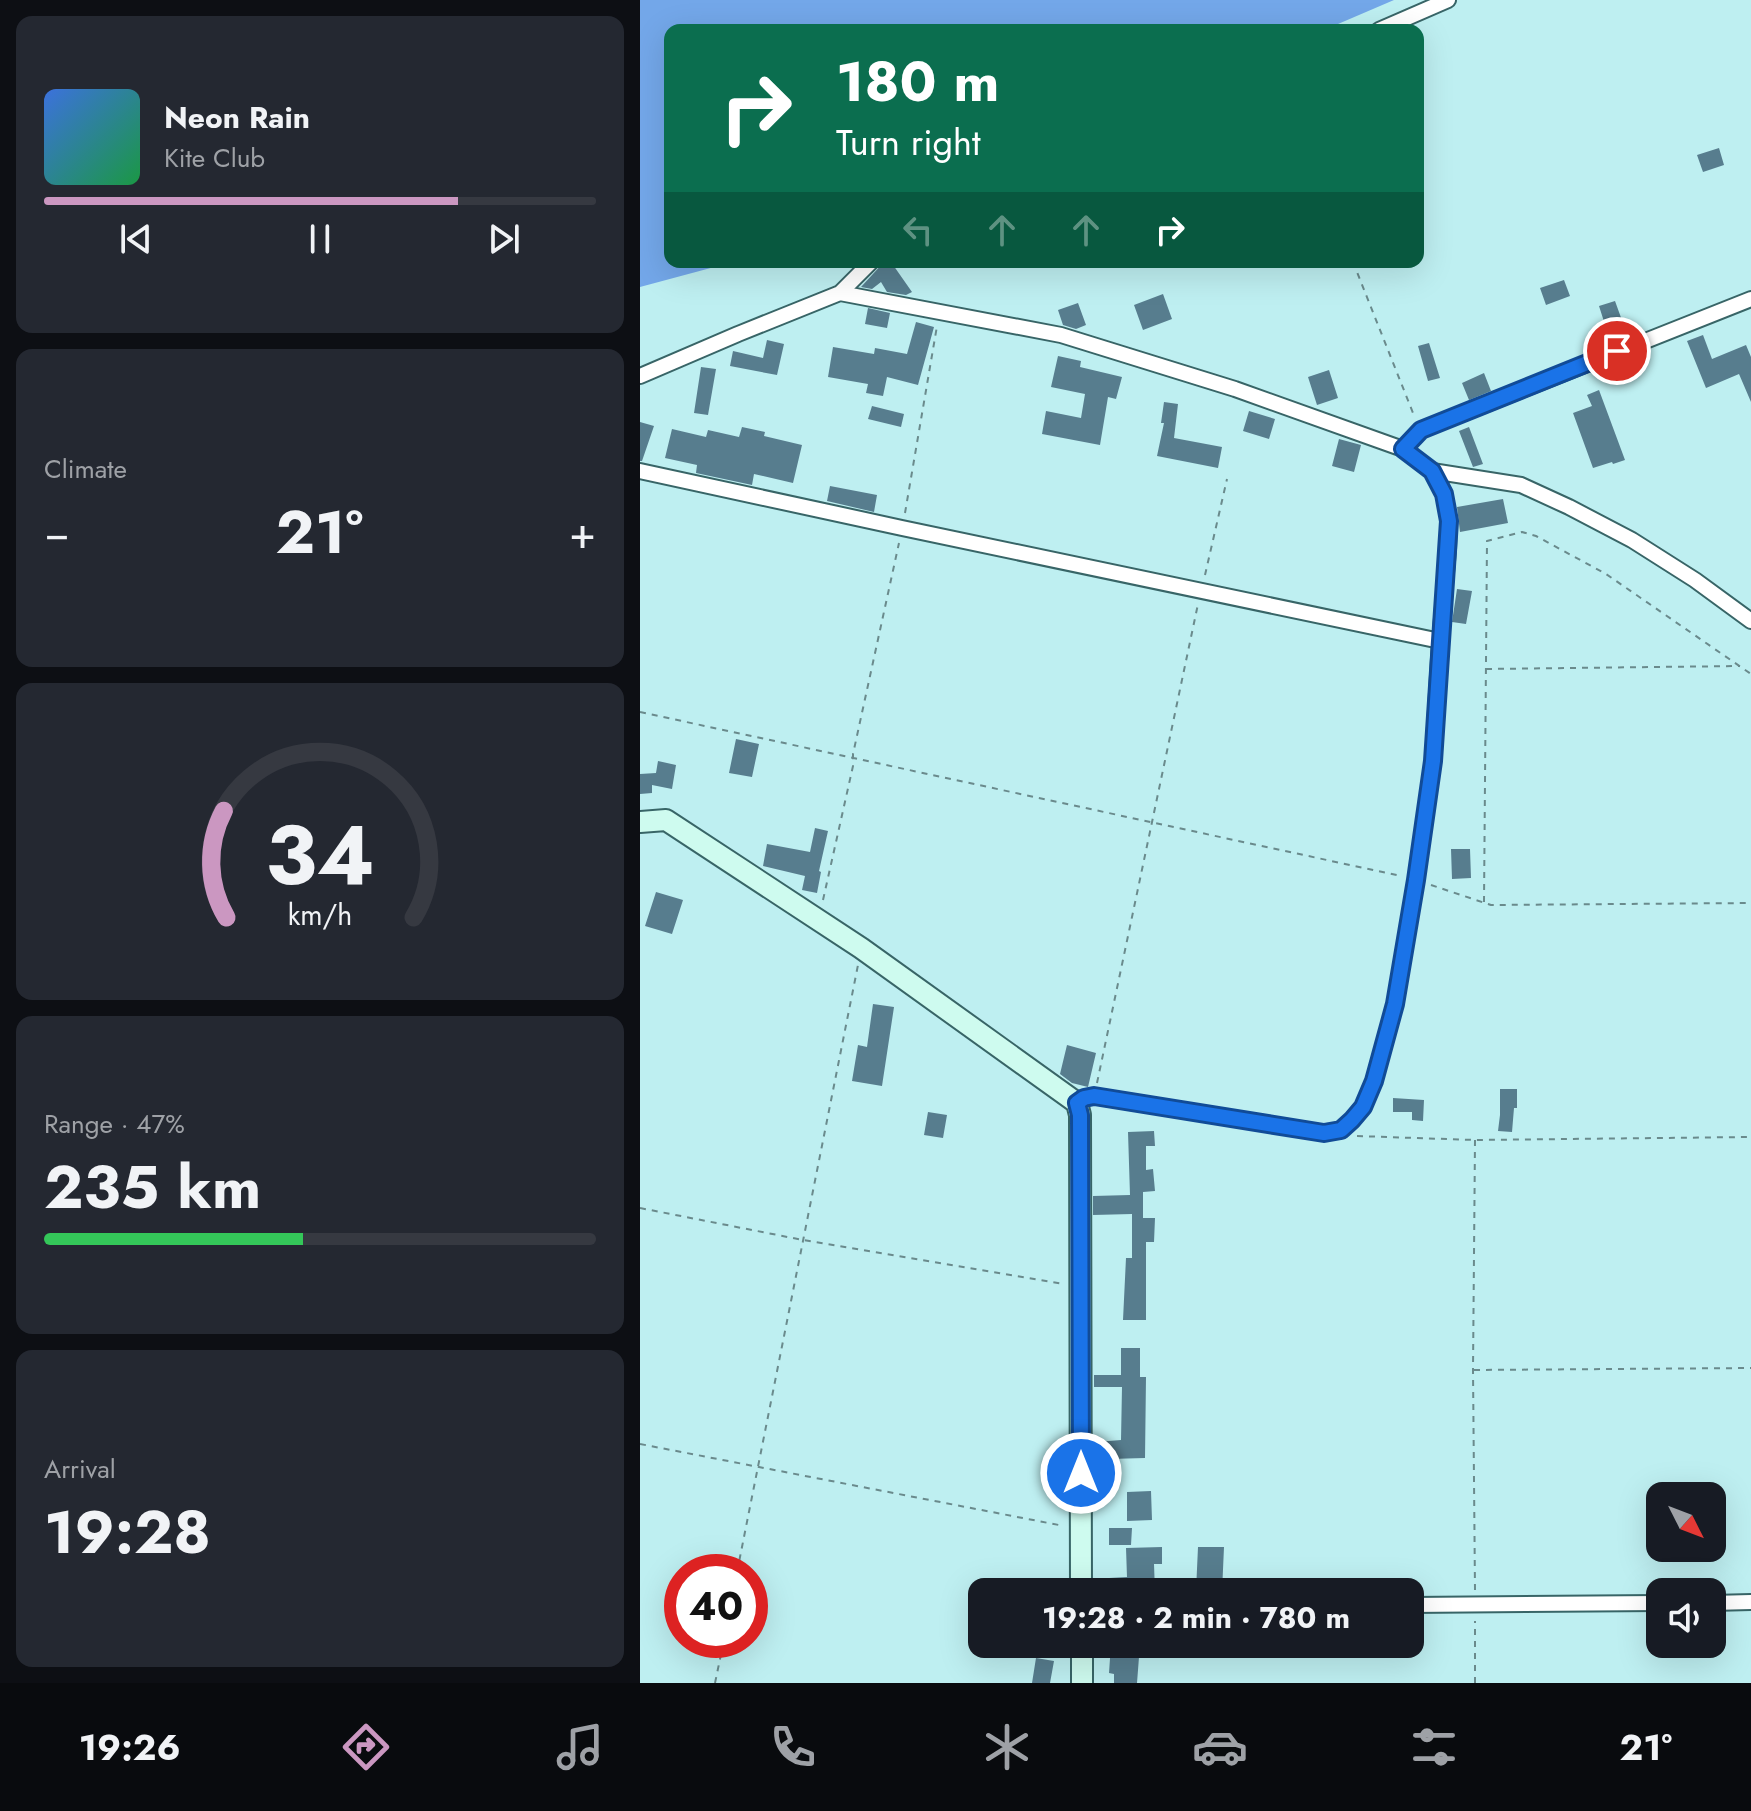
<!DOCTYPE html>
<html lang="en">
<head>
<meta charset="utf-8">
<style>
  :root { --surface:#171b24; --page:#242831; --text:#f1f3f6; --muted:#9ea1a6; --line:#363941; --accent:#cb97c1 }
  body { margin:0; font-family:Jost,sans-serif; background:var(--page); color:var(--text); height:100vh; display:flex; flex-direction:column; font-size:30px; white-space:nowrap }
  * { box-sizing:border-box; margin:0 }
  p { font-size:26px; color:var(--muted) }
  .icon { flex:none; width:44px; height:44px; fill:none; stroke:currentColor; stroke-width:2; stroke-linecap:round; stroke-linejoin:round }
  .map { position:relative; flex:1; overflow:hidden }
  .sheet { display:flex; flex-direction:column; gap:16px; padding:16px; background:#0d0f14; width:640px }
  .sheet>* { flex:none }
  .hud { position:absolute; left:24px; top:24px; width:760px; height:244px; border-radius:16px; box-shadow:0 8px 32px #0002; background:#0b6e4f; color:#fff; overflow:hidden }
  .needle { width:52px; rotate:132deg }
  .fabs { position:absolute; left:1006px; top:1482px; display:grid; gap:16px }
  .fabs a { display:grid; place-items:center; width:80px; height:80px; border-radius:16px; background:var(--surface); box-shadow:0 8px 32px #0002; font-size:40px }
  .speed { position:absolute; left:24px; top:1554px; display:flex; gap:16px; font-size:40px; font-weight:700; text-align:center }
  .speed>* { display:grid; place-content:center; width:104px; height:104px; border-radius:50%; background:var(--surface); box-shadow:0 8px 32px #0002; line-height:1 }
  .speed .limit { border:12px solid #d22; background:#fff; color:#111 }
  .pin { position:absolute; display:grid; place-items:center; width:68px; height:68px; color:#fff; margin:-34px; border:4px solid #fff; border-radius:50%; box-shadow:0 2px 8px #0007 }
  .me { position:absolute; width:88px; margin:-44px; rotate:0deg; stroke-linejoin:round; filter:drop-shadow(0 0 6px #0008) }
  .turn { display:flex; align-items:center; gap:28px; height:168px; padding:0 40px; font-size:36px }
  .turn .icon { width:104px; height:104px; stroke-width:2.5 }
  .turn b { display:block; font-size:56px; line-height:68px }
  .lanes { display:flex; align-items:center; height:76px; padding:0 40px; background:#0003; justify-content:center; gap:40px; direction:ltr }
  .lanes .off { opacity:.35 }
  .big { font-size:60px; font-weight:700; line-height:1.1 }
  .sheet .card { flex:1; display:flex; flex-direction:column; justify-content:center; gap:12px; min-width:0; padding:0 28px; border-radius:16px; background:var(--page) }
  .sheet .dial { align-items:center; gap:0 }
  .dial svg { height:208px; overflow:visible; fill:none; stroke:var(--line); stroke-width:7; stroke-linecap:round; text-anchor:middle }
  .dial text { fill:var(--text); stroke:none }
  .song { display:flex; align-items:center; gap:24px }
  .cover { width:96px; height:96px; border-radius:12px; background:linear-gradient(135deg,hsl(220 70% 55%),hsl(140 70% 35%)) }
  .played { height:8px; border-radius:4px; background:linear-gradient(90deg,var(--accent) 75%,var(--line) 75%) }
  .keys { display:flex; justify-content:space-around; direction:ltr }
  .heat { display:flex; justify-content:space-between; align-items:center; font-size:44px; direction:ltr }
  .charge { height:12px; border-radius:6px; background:linear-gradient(90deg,#34c759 47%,var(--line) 0) }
  .trip { position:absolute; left:328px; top:1578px; width:456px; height:80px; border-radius:16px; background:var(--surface); box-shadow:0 8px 32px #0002; font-weight:700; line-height:80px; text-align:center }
  .tab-bar { display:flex; height:128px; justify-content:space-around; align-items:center; background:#090b0e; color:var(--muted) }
  .tab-bar .icon { width:56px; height:56px }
  .tab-bar .current { color:var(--accent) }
  .tab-bar b { font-size:36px; color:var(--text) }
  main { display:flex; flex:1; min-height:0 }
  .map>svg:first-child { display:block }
  .water { fill:#73a7e9 }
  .building { fill:#577d8e }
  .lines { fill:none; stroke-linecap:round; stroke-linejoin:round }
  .street-casing { stroke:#386567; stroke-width:18 }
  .secondary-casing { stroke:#386567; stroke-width:24 }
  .path { stroke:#6a8a8c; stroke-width:2; stroke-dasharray:6 6; stroke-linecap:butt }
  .street { stroke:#fff; stroke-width:14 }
  .secondary { stroke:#cefbef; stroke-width:20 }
  .route-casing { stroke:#114b97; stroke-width:20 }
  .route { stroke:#1a73e8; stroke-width:14 }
</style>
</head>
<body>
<main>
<section class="sheet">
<div class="card">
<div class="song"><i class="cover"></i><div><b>Neon Rain</b><p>Kite Club</p></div></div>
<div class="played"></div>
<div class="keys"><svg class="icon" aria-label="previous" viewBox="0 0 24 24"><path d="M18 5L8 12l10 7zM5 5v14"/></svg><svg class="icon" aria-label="pause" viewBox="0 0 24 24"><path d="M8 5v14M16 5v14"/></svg><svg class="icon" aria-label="next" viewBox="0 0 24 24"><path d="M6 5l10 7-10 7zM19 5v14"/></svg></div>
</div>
<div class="card"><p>Climate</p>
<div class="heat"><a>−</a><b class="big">21°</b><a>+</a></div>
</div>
<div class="card dial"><svg viewBox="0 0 100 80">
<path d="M14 69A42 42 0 1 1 86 69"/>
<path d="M14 69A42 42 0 0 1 13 28" stroke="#cb97c1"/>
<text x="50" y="56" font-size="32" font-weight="700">34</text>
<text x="50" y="72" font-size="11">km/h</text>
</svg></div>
<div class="card"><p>Range · 47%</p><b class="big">235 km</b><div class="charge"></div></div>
<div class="card"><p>Arrival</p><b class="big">19:28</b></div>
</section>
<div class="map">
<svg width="1111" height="1683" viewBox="0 0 1111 1683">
  <rect width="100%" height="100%" fill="#beeff1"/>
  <!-- water -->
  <path class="water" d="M0 0H754L684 30H30V262H93L0 287Z"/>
  <!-- building -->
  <path class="building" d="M1079 148 1084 165 1063 172 1057 155Z
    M244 262H251L272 292 266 295 247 292 241 282 232 289 221 287Z
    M924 280 930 296 906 305 900 288Z
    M523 294 532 319 503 330 494 305Z
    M975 301 988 337 974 343 970 333 968 334 959 306Z
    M438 303 446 325 436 329 423 325 418 310Z
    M228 308 250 313 247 328 225 324Z
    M276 322 294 327 278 385 247 377 243 396 226 393 228 384 188 377 193 347 234 354 235 348 267 354Z
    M1063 335 1072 359 1106 345 1111 357V402L1099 374 1066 388 1047 341Z
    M127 340 144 344 137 375 90 366 93 351 123 358Z
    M789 343 800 378 788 381 778 346Z
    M418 356 441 361 440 367 482 377 476 399 468 397 460 445 402 434 406 411 441 418 445 394 411 387Z
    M61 367 76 369 68 415 54 413Z
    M689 370 698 398 677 405 668 377Z
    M844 373 851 391 829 400 822 383Z
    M959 390 985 460 973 464 972 462 953 468 933 413 952 406 947 395Z
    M524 402 538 404 534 438 582 447 578 468 517 456 524 423H521Z
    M232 406 264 414 261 427 228 419Z
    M609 411 635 419 629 439 603 431Z
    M0 422 14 426 2 461H0Z
    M102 427 125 432 124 436 162 445 153 483 114 474 112 485 56 473 57 465 25 458 32 429 66 437 68 430 99 437Z
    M829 427 843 464 833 467 819 431Z
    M699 439 721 445 714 472 692 466Z
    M190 486 237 495 234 512 187 501Z
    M863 499 868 523 820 532 817 507Z
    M817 589 832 591 826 624 812 622Z
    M96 739 119 744 112 777 89 773Z
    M18 761 36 765 32 789 12 785V793L0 794V774L16 773Z
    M175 828 188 831 179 871 181 872 177 893 162 890 165 876 123 866 127 844 170 852Z
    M811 849H830L831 878 812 879Z
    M16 892 43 900 32 934 5 926Z
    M233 1004 254 1007 242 1086 212 1081 218 1045 227 1047Z
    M427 1045 456 1053 448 1087 432 1083 420 1074Z
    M860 1089H877V1108H874L872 1132 858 1131 860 1115Z
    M753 1098 784 1100 783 1121 772 1120V1112H753Z
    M288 1112 307 1115 303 1138 284 1135Z
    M514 1131 515 1146H506V1170L513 1169 515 1191 503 1192V1218H515L514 1242H506V1320H483L486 1258H492V1214L453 1215V1196L490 1195 488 1132Z
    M481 1348H500V1377H506L505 1458 469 1459V1469H456V1442L481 1440 482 1387H454V1375H481Z
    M511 1491 512 1520 487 1521V1492Z
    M469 1528H492L491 1545H469Z
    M522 1547V1564H514L515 1592H469V1578L487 1577 486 1548Z
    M558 1547H584L582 1592 556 1591Z
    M471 1644H500L497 1683H474V1674L469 1673Z
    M396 1658 414 1661 410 1683H392Z"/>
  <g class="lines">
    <!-- street casing -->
    <g class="street-casing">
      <path id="street" d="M739 30 808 0
        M200 293 421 335 595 389 763 449 792 471 804 494 809 521 808 550 800 641 793 761 776 880 755 1004 734 1081 723 1107 712 1120 701 1130 684 1133 454 1096 444 1098 437 1103
        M0 376 98 334 200 293 231 262
        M763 449 781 430 1111 299
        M0 471 262 528 800 641
        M792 471 881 485 929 507 992 540 1055 580 1111 621
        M1072 1603 1111 1602
        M770 1605 1020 1603"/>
    </g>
    <!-- secondary casing -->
    <g class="secondary-casing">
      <path id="secondary" d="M0 822 26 820 221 948 437 1103 440 1115 441 1592
        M442 1644V1683"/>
    </g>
    <!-- path -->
    <path class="path" d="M713 262 775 418
      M265 513 297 326
      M565 575 587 479
      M846 669 1100 666
      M0 712 761 876
      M791 885 851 905 1111 903
      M183 900 213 766V754L259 543
      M844 902 847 541 882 532 896 536 966 574 1111 674
      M457 1083 558 604
      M717 1136 835 1140 1111 1137
      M0 1208 163 1240 424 1284
      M834 1370 1111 1368
      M0 1444 424 1526
      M97 1572 218 965
      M835 1590 833 1370 835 1140
      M75 1683 84 1640
      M835 1683V1621"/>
    <!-- street -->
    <use href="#street" class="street"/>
    <!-- secondary -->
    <use href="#secondary" class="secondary"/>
  </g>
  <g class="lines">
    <!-- route casing -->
    <g class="route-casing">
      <path id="route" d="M441 1473 440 1115 437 1103 444 1098 454 1096 684 1133 701 1130 712 1120 723 1107 734 1081 755 1004 776 880 793 761 809 521 804 494 792 471 763 449 781 430 977 351"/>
    </g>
    <!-- route -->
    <use href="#route" class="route"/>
  </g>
</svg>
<div class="fabs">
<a><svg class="needle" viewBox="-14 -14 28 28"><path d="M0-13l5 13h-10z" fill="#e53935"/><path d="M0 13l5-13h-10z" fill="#9ea1a6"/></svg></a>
<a><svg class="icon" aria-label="sound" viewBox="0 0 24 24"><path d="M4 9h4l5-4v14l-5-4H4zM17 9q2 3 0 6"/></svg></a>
</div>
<div class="speed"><div class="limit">40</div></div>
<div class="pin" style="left:977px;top:351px;background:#d93025"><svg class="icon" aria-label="arrive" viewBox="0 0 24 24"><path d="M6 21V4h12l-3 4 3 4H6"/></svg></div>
<svg class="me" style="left:441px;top:1473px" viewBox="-20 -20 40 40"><circle r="17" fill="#1a73e8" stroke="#fff" stroke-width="3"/><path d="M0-11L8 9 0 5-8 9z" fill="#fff"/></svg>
<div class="trip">19:28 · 2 min · 780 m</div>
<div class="hud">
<div class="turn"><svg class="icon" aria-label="right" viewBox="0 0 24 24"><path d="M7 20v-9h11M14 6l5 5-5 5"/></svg><div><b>180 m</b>Turn right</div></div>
<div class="lanes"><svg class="icon off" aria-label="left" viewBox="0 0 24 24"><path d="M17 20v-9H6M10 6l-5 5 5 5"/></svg><svg class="icon off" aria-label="ahead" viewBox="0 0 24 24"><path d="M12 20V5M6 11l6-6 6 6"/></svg><svg class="icon off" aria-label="ahead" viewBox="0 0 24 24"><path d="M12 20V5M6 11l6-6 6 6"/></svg><svg class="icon" aria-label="right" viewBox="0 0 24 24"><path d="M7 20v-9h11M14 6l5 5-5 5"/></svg></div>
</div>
</div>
</main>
<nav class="tab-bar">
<b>19:26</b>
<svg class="icon current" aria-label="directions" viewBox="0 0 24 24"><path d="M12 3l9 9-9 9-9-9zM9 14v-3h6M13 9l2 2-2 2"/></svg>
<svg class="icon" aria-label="music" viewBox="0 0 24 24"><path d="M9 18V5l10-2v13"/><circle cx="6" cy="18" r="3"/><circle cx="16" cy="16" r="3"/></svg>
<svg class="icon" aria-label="phone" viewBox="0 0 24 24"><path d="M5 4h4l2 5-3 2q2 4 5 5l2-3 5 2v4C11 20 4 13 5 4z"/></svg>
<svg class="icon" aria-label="climate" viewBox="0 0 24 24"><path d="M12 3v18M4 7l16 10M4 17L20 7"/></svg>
<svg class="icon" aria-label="car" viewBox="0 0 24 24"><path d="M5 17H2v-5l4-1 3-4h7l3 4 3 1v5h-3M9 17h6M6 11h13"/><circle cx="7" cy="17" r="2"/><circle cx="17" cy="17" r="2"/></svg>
<svg class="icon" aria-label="filters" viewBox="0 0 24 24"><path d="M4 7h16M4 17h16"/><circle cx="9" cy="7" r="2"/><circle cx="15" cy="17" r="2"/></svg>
<b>21°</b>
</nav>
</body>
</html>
